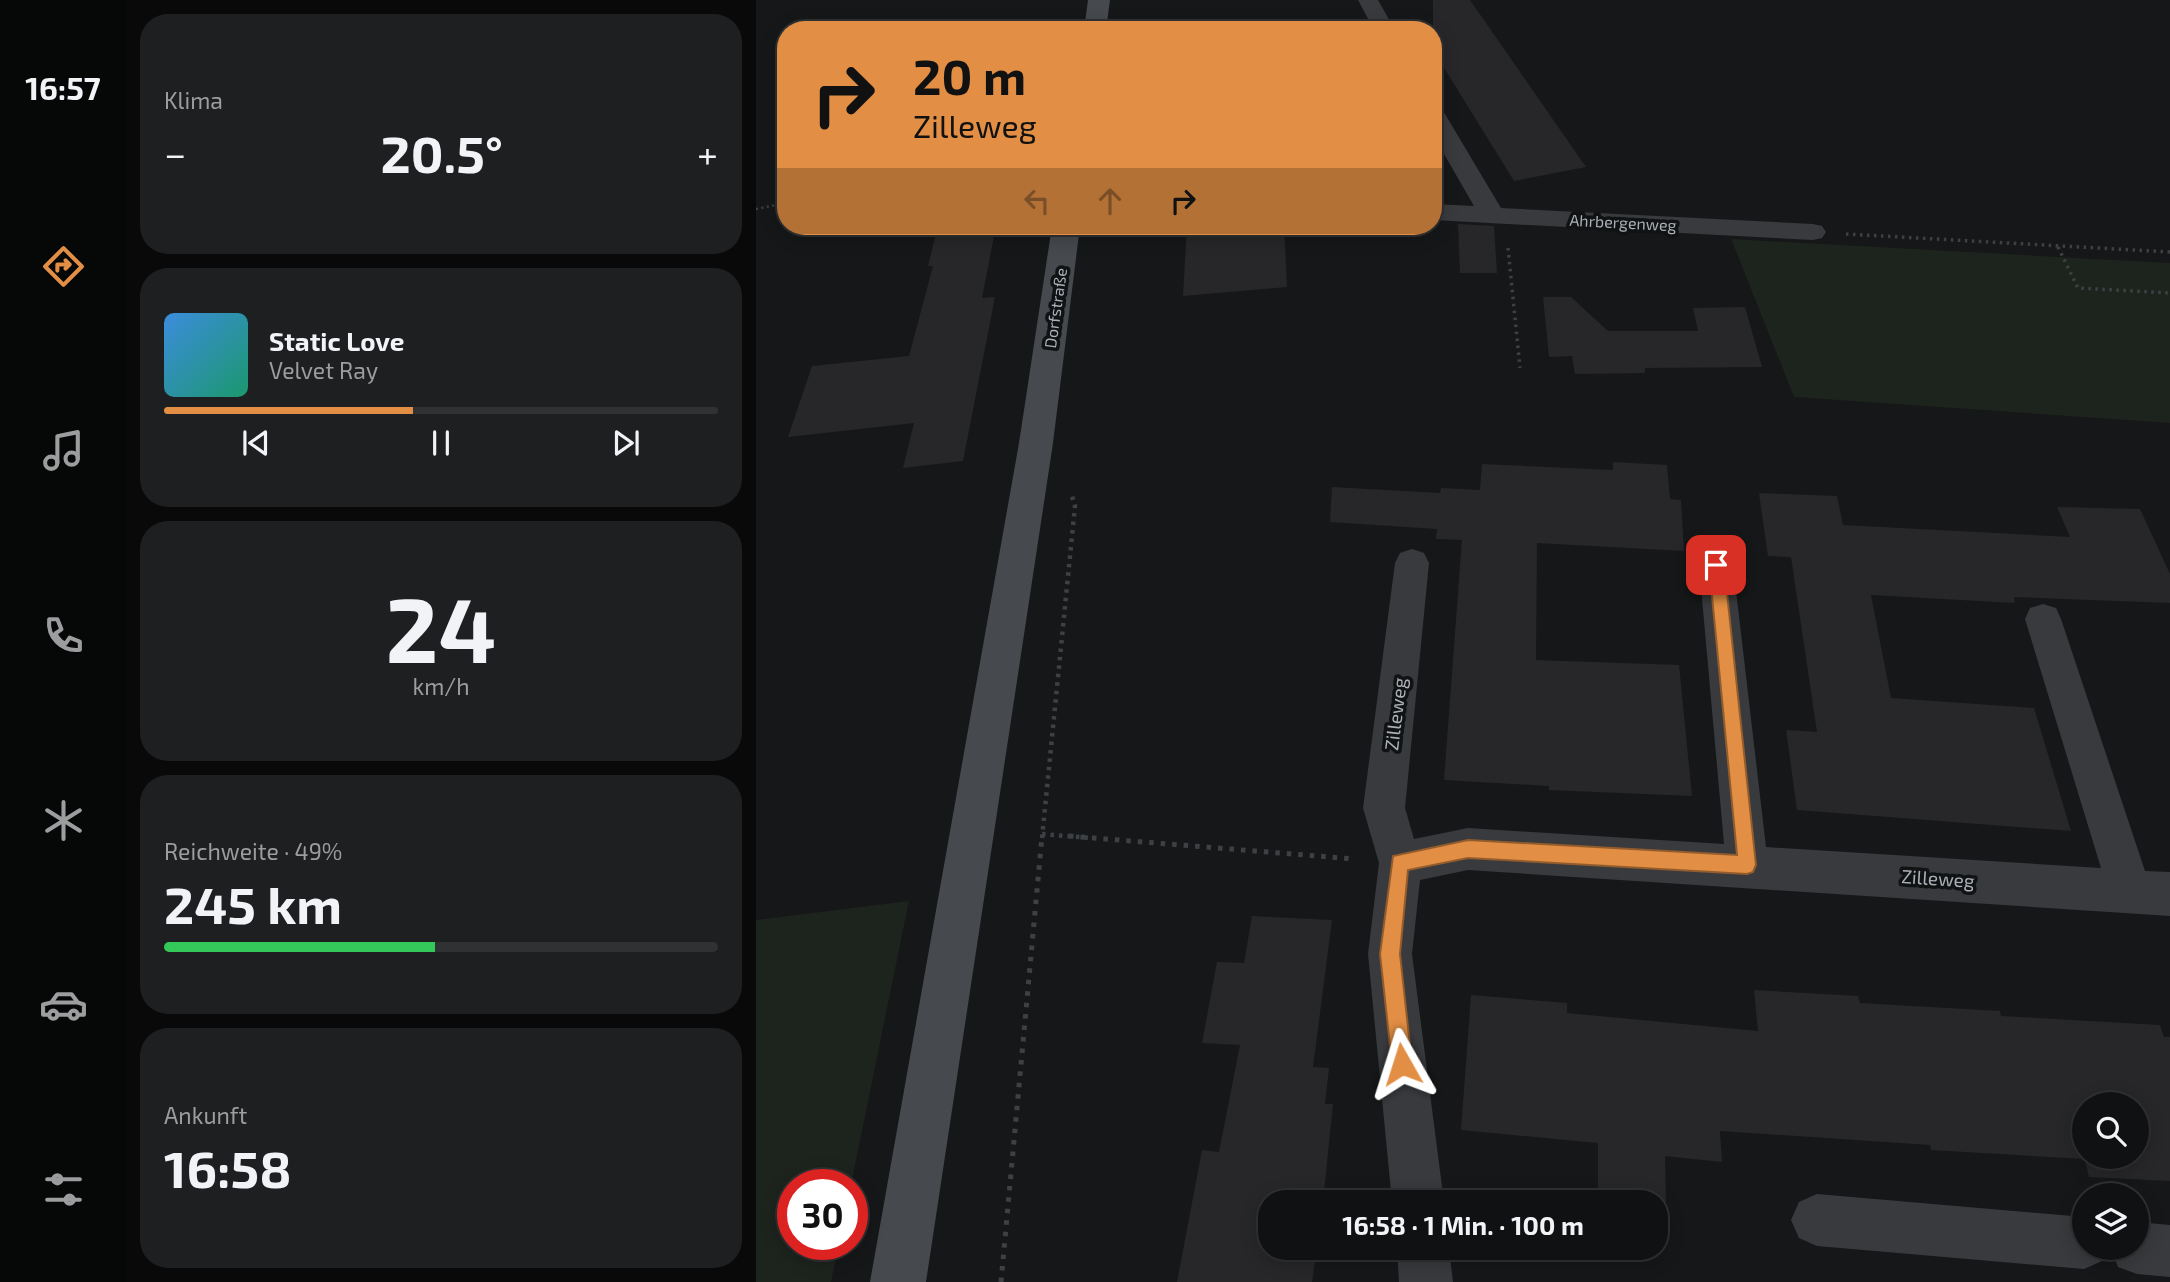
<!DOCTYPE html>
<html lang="de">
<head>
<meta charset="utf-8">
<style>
  :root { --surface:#101112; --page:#1e1f20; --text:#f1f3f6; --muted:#9c9d9f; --line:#303132; --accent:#e28e44 }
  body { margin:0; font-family:"Exo 2",sans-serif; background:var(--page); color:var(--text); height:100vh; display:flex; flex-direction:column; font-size:26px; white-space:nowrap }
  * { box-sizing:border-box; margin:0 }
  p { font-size:23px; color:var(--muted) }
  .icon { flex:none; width:38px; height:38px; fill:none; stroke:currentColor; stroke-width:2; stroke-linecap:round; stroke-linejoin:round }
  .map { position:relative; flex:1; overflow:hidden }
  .details { display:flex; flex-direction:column; gap:14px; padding:14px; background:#09090a; width:630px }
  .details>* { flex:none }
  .guide { position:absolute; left:21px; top:21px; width:665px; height:214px; border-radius:28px; box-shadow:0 4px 18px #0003,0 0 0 2px var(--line); background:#e28e44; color:#111; overflow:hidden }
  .controls { position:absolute; left:1316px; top:1092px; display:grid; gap:14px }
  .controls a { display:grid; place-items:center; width:77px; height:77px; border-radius:50%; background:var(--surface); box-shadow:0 4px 18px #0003,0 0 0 2px var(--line); font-size:35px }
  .speed { position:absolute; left:21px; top:1169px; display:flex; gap:14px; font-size:35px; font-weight:700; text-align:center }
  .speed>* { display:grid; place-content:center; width:91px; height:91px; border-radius:50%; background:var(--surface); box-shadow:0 4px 18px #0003,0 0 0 2px var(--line); line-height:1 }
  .speed .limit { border:10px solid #d22; background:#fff; color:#111 }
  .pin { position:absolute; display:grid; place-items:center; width:60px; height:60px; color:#fff; margin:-30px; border-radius:14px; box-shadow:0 4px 10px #0006 }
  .me { position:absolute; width:77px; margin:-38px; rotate:354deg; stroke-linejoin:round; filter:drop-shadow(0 0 5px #0008) }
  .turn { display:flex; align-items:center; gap:24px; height:147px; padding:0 21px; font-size:32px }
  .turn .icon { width:91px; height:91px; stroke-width:2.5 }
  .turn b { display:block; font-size:49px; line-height:60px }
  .lanes { display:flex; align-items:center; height:66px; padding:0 21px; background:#0003; justify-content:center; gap:35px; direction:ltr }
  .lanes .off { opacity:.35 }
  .big { font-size:52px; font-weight:700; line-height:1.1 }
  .details .tile { flex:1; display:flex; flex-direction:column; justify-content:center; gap:10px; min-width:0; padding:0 24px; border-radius:28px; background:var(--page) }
  .details .dial { align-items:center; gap:0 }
  .dial b { font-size:91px; line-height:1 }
  .song { display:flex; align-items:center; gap:21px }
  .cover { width:84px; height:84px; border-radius:10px; background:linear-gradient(135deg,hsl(210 70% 55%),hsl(160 70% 35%)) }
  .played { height:7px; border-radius:4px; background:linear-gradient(90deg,var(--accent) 45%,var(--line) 45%) }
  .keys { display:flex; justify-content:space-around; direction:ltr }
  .heat { display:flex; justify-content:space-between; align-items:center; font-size:38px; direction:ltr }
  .charge { height:10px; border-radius:5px; background:linear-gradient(90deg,#34c759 49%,var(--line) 0) }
  .trip { position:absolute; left:502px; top:1190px; width:410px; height:70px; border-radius:28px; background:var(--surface); box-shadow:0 4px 18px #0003,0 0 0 2px var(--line); font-weight:700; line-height:70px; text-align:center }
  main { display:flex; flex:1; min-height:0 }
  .tab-bar { display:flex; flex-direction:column; width:126px; justify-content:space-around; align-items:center; background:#060707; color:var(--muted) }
  .tab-bar .icon { width:49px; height:49px }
  .tab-bar .on { color:var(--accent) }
  .tab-bar b { font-size:32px; color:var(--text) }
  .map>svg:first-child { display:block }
  .green { fill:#1d231d }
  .building { fill:#272729; fill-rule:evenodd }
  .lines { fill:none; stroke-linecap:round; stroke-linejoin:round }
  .path-far3 { stroke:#3e4144; stroke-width:2.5; stroke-dasharray:2 3.5; stroke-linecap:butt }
  .path-far2 { stroke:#3e4144; stroke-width:3.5; stroke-dasharray:2.5 4.5; stroke-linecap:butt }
  .path-far1 { stroke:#3e4144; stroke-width:4.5; stroke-dasharray:3.5 5; stroke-linecap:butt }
  .path { stroke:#3e4144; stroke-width:5; stroke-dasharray:4.5 7; stroke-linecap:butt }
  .street { fill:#383a3d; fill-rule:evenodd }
  .secondary { fill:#46494d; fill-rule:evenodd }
  .route { fill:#e28e44; stroke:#935c2c; stroke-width:2 }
  .labels { text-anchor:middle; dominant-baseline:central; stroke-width:7; stroke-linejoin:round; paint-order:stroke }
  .far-street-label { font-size:16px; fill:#aab0b7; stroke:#111213 }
  .street-label { font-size:19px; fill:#aab0b7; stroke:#111213 }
</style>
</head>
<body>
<main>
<nav class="tab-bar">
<b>16:57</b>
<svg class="icon on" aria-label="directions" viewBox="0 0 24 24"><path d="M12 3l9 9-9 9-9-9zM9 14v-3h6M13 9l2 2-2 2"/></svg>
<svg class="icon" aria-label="music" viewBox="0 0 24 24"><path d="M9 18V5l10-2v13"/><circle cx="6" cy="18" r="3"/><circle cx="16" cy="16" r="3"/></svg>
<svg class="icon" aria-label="phone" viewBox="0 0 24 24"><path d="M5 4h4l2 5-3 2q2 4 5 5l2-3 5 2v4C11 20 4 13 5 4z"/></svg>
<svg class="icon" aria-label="climate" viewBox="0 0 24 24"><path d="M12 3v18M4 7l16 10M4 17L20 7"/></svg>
<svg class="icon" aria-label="car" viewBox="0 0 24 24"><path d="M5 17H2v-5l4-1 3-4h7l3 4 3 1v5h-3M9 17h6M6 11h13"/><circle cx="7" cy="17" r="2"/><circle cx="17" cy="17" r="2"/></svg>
<svg class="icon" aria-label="filters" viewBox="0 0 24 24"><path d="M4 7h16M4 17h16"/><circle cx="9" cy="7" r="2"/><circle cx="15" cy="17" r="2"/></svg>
</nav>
<section class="details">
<div class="tile"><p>Klima</p>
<div class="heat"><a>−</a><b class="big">20.5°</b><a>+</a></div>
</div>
<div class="tile">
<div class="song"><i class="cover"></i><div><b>Static Love</b><p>Velvet Ray</p></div></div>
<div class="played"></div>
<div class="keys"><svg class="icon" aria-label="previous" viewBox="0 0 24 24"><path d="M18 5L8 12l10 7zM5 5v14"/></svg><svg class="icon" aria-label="pause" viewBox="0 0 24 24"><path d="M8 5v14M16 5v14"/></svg><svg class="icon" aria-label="next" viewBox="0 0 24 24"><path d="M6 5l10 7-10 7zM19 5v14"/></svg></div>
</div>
<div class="tile dial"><b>24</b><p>km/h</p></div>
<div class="tile"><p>Reichweite · 49%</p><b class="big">245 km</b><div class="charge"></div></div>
<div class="tile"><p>Ankunft</p><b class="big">16:58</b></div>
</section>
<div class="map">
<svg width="1414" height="1282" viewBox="0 0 1414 1282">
  <rect width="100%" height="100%" fill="#161718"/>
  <!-- green -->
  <path class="green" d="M975 239 1414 263V423L1038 397Z
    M153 901 95 1185H37V1244H83L75 1282H0V920Z"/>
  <!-- building -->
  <path class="building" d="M677 0H714L830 167 758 181 677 50Z
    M702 224 738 226 741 273H704Z
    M182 226H240L226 298 239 297 207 461 147 468 158 423 32 437 56 366 153 356 177 266H172Z
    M431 226H528L531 287 427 296Z
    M787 297H815L852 331H942L937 308 989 307 1006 367 889 368V373L819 374 816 356 793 357Z
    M857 462 911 465 914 499 925 500 928 551 781 543 780 660 923 665 936 796 793 790V786L688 780 706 540 680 539 681 529 574 522 576 487 684 493 685 488 724 490 726 464 857 470Z
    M1003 493 1081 496 1087 525 1314 537 1301 507 1384 509 1414 574V603L1258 597 1259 603 1115 595 1135 698 1278 708 1315 831 1041 810 1030 730 1061 732 1035 557 1012 556Z
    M496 916 576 920 557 1067 573 1068 569 1104H577L567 1202H514V1248H561L556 1282H421L446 1150 463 1152 484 1045 446 1043 461 962 488 963Z
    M998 990 1102 996 1104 1003 1244 1011 1245 1016 1404 1025 1408 1037H1414V1181L1333 1177 1329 1159 1175 1150 1174 1145 964 1131 966 1162 909 1156 910 1202H842V1143L705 1130 715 995 811 1003V1013L1002 1031ZM1328 1104H1381V1157H1328Z"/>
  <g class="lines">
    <!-- path-far3 -->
    <path class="path-far3" d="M0 209 30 203"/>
    <!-- path-far2 -->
    <path class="path-far2" d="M1090 234 1414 252
      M1302 247 1322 288 1414 293
      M752 248 764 368"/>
    <!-- path-far1 -->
    <path class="path-far1" d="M286 834 335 838
      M286 838 319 506 316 496"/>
    <!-- path -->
    <path class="path" d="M313 836 598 859
      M245 1282 286 836"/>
    <!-- street -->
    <path class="street" d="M602 0H622L639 30H618Z
      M677 107 685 109 689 114 745 208 1057 224 1066 226 1070 232 1066 238 1057 240 677 220V204L718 206 677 135Z
      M656 549 668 553 673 563 649 808 658 839 712 828 968 844 943 565 948 555 960 551 972 555 977 565 1010 847 1345 868 1269 619 1274 608 1287 604 1300 608 1305 619 1389 871 1414 872V916L712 870 664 880 656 954 688 1202H636L612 954 623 863 607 808 639 563 644 553Z
      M1061 1194 1328 1217V1248H1352L1346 1261 1328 1269 1061 1246 1043 1238 1035 1220 1043 1202Z
      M1381 1222 1414 1225V1277L1381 1274 1362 1267 1355 1248H1381Z
      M641 1248H693L697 1282H643Z"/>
    <!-- secondary -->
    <path class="secondary" d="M332 0H354L350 30H328Z
      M296 226H324L297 443 170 1282H114L263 443Z"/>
  </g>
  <!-- route -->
  <path class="route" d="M960 559 968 565 1000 865 997 872 991 874 712 858 652 870 644 954 656 1064 653 1071 646 1075 639 1071 636 1064 624 954 637 856 712 840 981 855 953 565Z"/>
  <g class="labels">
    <!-- far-street labels -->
    <g class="far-street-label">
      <text transform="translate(867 222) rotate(3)">Ahrbergenweg</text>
      <text transform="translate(299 308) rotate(-82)">Dorfstraße</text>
    </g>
    <!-- street labels -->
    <g class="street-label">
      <text transform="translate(639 714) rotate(-83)">Zilleweg</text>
      <text transform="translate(1182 878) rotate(4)">Zilleweg</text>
    </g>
  </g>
</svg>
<div class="controls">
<a><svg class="icon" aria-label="search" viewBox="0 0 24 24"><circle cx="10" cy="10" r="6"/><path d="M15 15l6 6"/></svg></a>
<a><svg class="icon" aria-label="layers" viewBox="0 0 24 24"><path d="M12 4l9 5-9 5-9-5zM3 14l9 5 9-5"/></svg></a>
</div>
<div class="speed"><div class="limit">30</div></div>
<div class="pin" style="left:960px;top:565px;background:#d93025"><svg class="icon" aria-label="arrive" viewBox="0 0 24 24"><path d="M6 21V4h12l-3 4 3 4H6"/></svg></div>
<svg class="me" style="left:646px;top:1064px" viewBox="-20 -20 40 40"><path d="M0-17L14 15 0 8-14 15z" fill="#e28e44" stroke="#fff" stroke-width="4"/></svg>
<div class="trip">16:58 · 1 Min. · 100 m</div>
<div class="guide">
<div class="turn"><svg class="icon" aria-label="right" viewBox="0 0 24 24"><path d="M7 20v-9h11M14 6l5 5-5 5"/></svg><div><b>20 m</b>Zilleweg</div></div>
<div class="lanes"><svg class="icon off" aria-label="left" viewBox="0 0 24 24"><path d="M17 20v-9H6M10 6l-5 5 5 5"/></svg><svg class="icon off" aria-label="ahead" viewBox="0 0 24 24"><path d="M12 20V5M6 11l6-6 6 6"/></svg><svg class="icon" aria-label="right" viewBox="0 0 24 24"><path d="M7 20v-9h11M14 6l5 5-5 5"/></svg></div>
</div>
</div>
</main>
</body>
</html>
